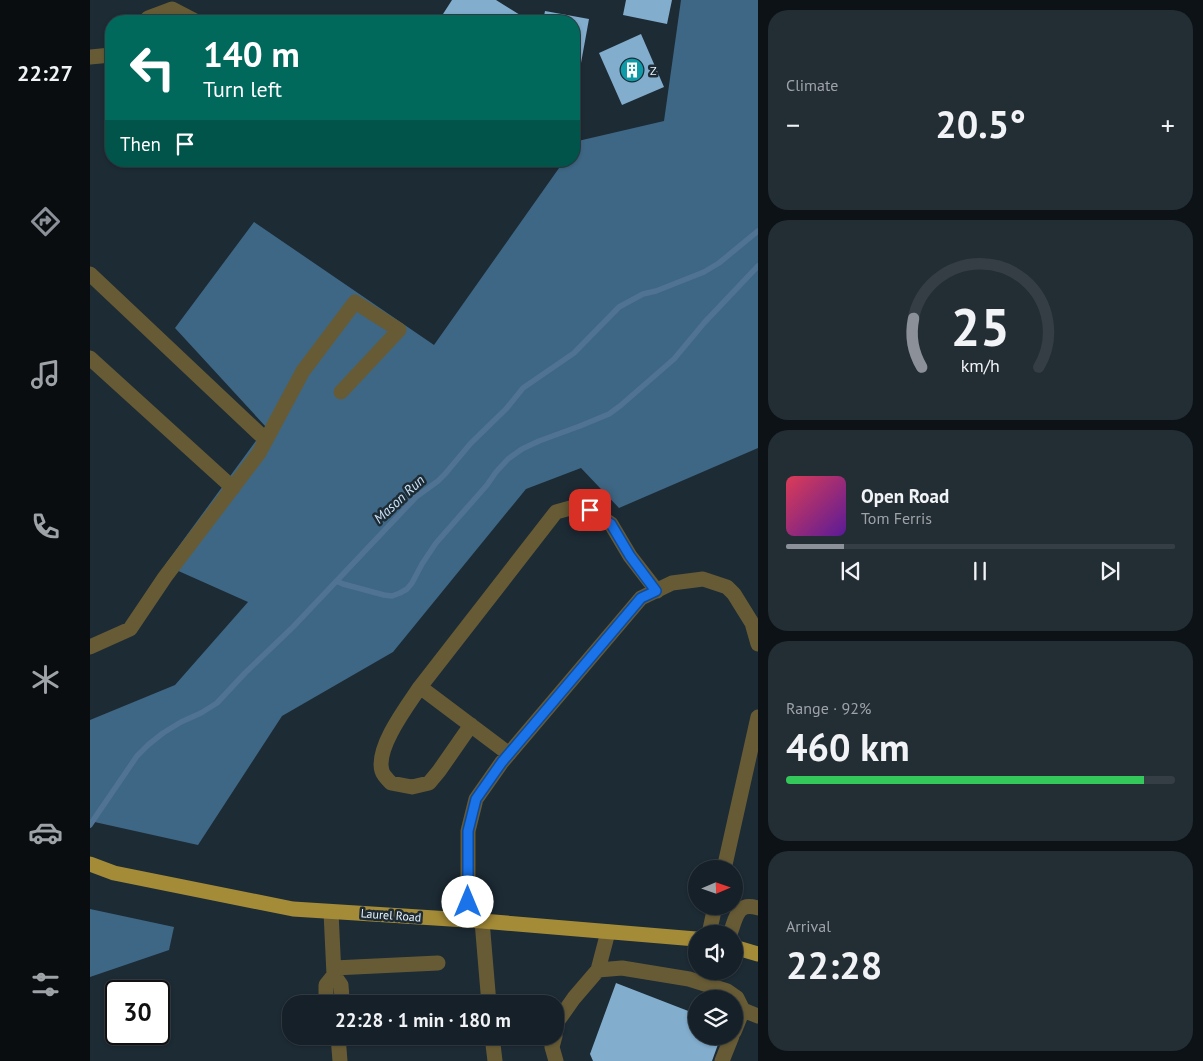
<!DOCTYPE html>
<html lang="en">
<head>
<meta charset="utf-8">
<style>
  :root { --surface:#162028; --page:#232d34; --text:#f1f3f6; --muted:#9ea3a8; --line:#353e45; --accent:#8c9099 }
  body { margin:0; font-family:"PT Sans",sans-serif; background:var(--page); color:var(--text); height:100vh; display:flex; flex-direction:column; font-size:19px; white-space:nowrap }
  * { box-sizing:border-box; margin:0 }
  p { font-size:16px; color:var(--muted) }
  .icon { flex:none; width:28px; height:28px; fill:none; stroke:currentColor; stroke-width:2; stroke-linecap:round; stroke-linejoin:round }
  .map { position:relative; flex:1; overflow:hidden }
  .panel { display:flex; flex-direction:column; gap:10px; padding:10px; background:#0c1216; width:445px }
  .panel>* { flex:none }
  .top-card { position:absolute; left:15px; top:15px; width:475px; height:152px; border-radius:20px; box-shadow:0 1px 4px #0004,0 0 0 1px var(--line); background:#00695c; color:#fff; overflow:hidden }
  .needle { width:32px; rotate:88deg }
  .buttons { position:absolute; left:598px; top:860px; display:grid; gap:10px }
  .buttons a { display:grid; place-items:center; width:55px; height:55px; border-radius:50%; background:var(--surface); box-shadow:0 1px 4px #0004,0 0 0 1px var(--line); font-size:25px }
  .speed { position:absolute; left:15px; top:980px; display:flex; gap:10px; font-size:25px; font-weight:700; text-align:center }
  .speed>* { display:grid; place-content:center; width:65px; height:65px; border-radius:50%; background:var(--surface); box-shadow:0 1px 4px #0004,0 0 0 1px var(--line); line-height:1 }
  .speed .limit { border:2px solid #111; border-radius:8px; background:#fff; color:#111 }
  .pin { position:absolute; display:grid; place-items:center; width:42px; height:42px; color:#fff; margin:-21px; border-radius:10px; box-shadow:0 2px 8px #0006 }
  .me { position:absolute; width:55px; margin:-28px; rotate:0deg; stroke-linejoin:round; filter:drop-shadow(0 0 4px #0008) }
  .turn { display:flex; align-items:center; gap:18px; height:105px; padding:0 15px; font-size:22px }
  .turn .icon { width:65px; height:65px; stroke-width:2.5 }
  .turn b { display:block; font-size:35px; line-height:42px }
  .then { display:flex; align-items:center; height:48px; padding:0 15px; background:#0003; gap:10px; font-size:19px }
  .big { font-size:38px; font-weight:700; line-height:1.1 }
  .panel .widget { flex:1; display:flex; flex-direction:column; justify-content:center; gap:8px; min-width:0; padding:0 18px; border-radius:20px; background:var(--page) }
  .panel .dial { align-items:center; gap:0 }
  .dial svg { height:130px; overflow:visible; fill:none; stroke:var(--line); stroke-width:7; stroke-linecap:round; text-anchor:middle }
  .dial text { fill:var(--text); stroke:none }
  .song { display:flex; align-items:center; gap:15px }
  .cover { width:60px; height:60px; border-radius:8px; background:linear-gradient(135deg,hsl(350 70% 55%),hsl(270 70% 35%)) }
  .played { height:5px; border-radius:2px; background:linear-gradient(90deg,var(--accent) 15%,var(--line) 15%) }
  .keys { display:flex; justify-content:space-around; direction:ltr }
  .heat { display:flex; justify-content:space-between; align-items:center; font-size:28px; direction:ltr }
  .charge { height:8px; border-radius:4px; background:linear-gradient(90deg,#34c759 92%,var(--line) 0) }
  .trip { position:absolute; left:192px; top:995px; width:282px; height:50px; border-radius:20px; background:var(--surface); box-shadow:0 1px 4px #0004,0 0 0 1px var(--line); font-weight:700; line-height:50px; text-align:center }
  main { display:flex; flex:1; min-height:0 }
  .dock { display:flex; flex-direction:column; width:90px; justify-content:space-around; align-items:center; background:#090d10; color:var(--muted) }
  .dock .icon { width:35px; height:35px }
  .dock .active { color:var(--accent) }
  .dock b { font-size:22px; color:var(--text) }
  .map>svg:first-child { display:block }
  .forest { fill:#3e6785 }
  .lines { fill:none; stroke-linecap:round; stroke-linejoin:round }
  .stream { stroke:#507394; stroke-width:5.5 }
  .building { fill:#82adcd }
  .minor { stroke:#675b35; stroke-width:15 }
  .major { stroke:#a48b37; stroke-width:15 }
  .route-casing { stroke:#114b97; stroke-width:12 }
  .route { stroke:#1a73e8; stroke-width:9 }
  .labels { text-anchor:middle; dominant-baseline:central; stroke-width:5; stroke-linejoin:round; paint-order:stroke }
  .poi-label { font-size:12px; fill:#e9f3fa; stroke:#1d2b35; text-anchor:start }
  .street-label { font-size:12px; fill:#e9f3fa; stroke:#1d2b35 }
  .water-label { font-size:14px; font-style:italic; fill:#cbe2f7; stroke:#1d2b35 }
</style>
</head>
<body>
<main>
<nav class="dock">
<b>22:27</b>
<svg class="icon active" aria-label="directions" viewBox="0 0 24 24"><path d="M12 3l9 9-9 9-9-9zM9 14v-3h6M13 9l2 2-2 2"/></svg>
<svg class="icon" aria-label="music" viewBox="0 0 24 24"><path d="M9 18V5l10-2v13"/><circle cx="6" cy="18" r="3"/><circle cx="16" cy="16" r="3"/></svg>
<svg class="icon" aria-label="phone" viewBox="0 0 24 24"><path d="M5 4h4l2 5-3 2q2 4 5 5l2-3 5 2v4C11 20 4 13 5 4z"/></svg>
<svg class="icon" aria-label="climate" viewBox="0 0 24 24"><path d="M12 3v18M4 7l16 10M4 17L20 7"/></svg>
<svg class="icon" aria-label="car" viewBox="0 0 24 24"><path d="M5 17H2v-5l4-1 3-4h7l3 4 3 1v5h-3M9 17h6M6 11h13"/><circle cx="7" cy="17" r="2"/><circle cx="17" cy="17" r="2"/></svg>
<svg class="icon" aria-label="filters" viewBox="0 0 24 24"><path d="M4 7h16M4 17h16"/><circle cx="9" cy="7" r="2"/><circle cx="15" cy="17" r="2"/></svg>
</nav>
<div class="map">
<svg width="668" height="1061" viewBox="0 0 668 1061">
  <rect width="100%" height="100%" fill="#1d2b35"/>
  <!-- forest -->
  <path class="forest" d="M591 0H668V448L529 508 491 468 436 489 303 652 192 716 108 845 0 821V720L85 685 158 602 75 565 176 427 85 328 164 222 344 345 474 161H484V147L488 141 574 121Z
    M0 909 84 927 79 950 0 977Z"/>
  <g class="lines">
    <!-- stream -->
    <path class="stream" d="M246 581 253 584 294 595 302 596 310 593 317 589 322 583 332 564 346 543 397 485 406 472 418 459 432 449 449 441 490 426 519 414 530 406 584 359 614 323 668 266
      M0 825 47 756 58 745 73 733 91 722 111 713 127 703 155 673 203 627 326 497 348 481 355 474 381 443 416 409 433 388 484 353 529 307 553 294 566 291 614 272 629 263 668 231"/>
  </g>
  <!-- building -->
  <path class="building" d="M362 0H406L435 18 433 21H365L353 14Z
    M536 0H582L577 24 533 15Z
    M455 11 499 19 489 74 484 73V21H453Z
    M551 34 574 87 532 105 509 53Z
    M526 983 606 1014V1036H631L622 1061H503L500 1054Z"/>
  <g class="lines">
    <!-- minor -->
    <path class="minor" d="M56 21 58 18 82 9 105 21
      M0 57 21 55
      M0 274 176 440
      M0 358 143 488
      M0 647 40 629 75 577 169 453 213 371 265 302 309 330 251 392
      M330 687C318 705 285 748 292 771 293 775 298 780 301 783L322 787 339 783 349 771 381 725
      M419 754 330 687 466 512 484 507 500 510 521 524 540 556 567 591
      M634 869 668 717
      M241 912 244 975 251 985 252 999 249 1004
      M378 920V831L386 799 412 762 551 598 582 583 613 579 637 587 644 594 662 623 668 644
      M392 921 399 1004
      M619 934 625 906
      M640 934C646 918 647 901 668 908
      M244 968 348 963
      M508 970 532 968 599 979 637 991 647 998 653 1010 644 1032
      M240 1004 236 1001V985L244 975
      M653 1010 668 1016
      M466 1027 467 1022 484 998 508 970 518 932
      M248 1036 250 1061
      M402 1036 405 1061
      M465 1036 462 1047 466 1061
      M632 1061 642 1036"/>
    <!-- major -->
    <path class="major" d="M0 864 24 873 203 909 392 921 606 939
      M644 947 668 954"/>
  </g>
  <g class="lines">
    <!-- route casing -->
    <g class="route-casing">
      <path id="route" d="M378 902V831L386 799 412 762 551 598 566 591 540 556 521 524 500 510"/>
    </g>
    <!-- route -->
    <use href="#route" class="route"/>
  </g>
  <!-- icons -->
  <defs>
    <g id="building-disc" transform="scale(1.25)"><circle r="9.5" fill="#0f9aa8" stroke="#1d2b35"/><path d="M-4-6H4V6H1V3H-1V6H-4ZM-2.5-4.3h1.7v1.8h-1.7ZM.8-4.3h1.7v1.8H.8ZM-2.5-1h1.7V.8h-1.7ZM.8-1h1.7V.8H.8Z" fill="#fff"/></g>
  </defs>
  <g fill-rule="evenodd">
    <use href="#building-disc" x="542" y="70"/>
  </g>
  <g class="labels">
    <!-- poi labels -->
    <g class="poi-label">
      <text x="560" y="70">Z</text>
    </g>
    <!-- street labels -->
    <g class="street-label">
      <text transform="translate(301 915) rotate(4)">Laurel Road</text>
    </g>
    <!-- water labels -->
    <g class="water-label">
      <text transform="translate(309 499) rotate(-43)">Mason Run</text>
    </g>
  </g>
</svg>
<div class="buttons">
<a><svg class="needle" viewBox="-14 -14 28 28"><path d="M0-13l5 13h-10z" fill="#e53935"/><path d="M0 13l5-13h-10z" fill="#9ea3a8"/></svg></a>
<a><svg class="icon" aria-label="sound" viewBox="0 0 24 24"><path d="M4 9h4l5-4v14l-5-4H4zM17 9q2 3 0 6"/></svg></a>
<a><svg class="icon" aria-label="layers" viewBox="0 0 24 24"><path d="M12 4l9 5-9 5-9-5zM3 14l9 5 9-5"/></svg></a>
</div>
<div class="speed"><div class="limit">30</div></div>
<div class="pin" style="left:500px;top:510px;background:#d93025"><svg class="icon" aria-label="arrive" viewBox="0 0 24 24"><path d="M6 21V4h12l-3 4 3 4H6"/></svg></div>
<svg class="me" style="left:378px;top:902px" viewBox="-20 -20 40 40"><circle r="19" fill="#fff"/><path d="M0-13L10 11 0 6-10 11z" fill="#1a73e8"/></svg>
<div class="trip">22:28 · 1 min · 180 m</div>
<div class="top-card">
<div class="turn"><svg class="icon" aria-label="left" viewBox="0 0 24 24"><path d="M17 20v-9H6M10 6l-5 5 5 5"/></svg><div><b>140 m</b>Turn left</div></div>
<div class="then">Then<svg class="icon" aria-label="arrive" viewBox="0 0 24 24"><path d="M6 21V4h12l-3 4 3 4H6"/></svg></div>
</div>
</div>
<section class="panel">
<div class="widget"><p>Climate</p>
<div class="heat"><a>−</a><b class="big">20.5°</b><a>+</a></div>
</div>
<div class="widget dial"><svg viewBox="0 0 100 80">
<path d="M14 69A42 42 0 1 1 86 69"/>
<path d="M14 69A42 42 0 0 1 9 39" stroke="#8c9099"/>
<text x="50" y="56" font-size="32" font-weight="700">25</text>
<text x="50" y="72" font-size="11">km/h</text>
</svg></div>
<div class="widget">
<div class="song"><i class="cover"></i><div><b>Open Road</b><p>Tom Ferris</p></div></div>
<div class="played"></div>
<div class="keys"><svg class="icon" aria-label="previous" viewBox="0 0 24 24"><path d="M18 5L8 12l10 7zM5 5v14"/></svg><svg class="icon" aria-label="pause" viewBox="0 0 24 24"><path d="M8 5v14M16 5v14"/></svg><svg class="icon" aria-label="next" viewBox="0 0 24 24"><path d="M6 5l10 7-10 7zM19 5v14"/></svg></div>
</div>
<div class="widget"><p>Range · 92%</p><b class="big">460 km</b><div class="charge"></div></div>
<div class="widget"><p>Arrival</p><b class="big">22:28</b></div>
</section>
</main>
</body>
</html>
